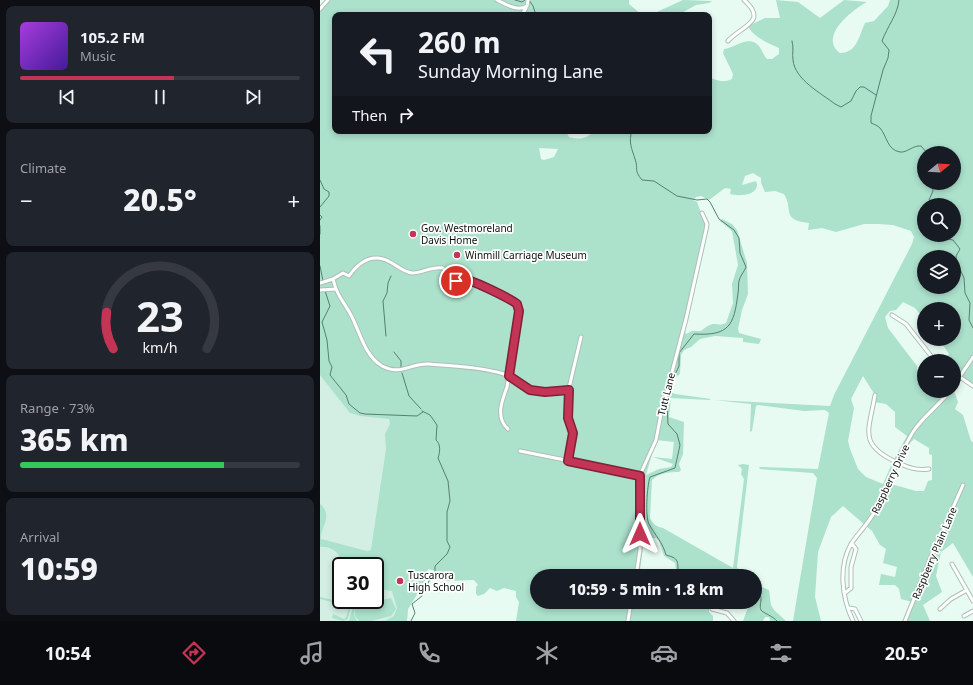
<!DOCTYPE html>
<html lang="en">
<head>
<meta charset="utf-8">
<style>
  :root { --surface:#171b24; --page:#20242c; --text:#f1f3f6; --muted:#9ea1a6; --line:#363941; --accent:#c43455 }
  body { margin:0; font-family:"Noto Sans",sans-serif; background:var(--page); color:var(--text); height:100vh; display:flex; flex-direction:column; font-size:15px; white-space:nowrap }
  * { box-sizing:border-box; margin:0 }
  p { font-size:13px; color:var(--muted) }
  .icon { flex:none; width:22px; height:22px; fill:none; stroke:currentColor; stroke-width:2; stroke-linecap:round; stroke-linejoin:round }
  .map { position:relative; flex:1; overflow:hidden }
  .drawer { display:flex; flex-direction:column; gap:6px; padding:6px; background:#0d0f14; width:320px }
  .drawer>* { flex:none }
  .guide { position:absolute; left:12px; top:12px; width:380px; height:122px; border-radius:8px; box-shadow:0 2px 6px #0003; background:#171b24; color:var(--text); overflow:hidden }
  .needle { width:26px; rotate:72deg }
  .fabs { position:absolute; left:597px; top:146px; display:grid; gap:8px }
  .fabs a { display:grid; place-items:center; width:44px; height:44px; border-radius:50%; background:var(--surface); box-shadow:0 2px 6px #0003; font-size:20px }
  .speed { position:absolute; left:12px; top:557px; display:flex; gap:8px; font-size:20px; font-weight:700; text-align:center }
  .speed>* { display:grid; place-content:center; width:52px; height:52px; border-radius:50%; background:var(--surface); box-shadow:0 2px 6px #0003; line-height:1 }
  .speed .limit { border:2px solid #111; border-radius:6px; background:#fff; color:#111 }
  .pin { position:absolute; display:grid; place-items:center; width:34px; height:34px; color:#fff; margin:-17px; border:2px solid #fff; border-radius:50%; box-shadow:0 1px 4px #0007 }
  .me { position:absolute; width:44px; margin:-22px; rotate:0deg; stroke-linejoin:round; filter:drop-shadow(0 0 3px #0008) }
  .turn { display:flex; align-items:center; gap:14px; height:84px; padding:0 20px; font-size:18px }
  .turn .icon { width:52px; height:52px; stroke-width:2.5 }
  .turn b { display:block; font-size:28px; line-height:34px }
  .then { display:flex; align-items:center; height:38px; padding:0 20px; background:#0003; gap:8px; font-size:15px }
  .big { font-size:30px; font-weight:800; line-height:1.1 }
  .drawer .tile { flex:1; display:flex; flex-direction:column; justify-content:center; gap:6px; min-width:0; padding:0 14px; border-radius:8px; background:var(--page) }
  .drawer .dial { align-items:center; gap:0 }
  .dial svg { height:104px; overflow:visible; fill:none; stroke:var(--line); stroke-width:7; stroke-linecap:round; text-anchor:middle }
  .dial text { fill:var(--text); stroke:none }
  .song { display:flex; align-items:center; gap:12px }
  .cover { width:48px; height:48px; border-radius:6px; background:linear-gradient(135deg,hsl(280 70% 55%),hsl(260 70% 35%)) }
  .played { height:4px; border-radius:2px; background:linear-gradient(90deg,var(--accent) 55%,var(--line) 55%) }
  .keys { display:flex; justify-content:space-around; direction:ltr }
  .heat { display:flex; justify-content:space-between; align-items:center; font-size:22px; direction:ltr }
  .charge { height:6px; border-radius:3px; background:linear-gradient(90deg,#34c759 73%,var(--line) 0) }
  .trip { position:absolute; left:210px; top:569px; width:232px; height:40px; border-radius:20px; background:var(--surface); box-shadow:0 2px 6px #0003; font-weight:800; line-height:40px; text-align:center }
  .menu { display:flex; height:64px; justify-content:space-around; align-items:center; background:#090b0e; color:var(--muted) }
  .menu .icon { width:28px; height:28px }
  .menu .active { color:var(--accent) }
  .menu b { font-size:18px; color:var(--text) }
  main { display:flex; flex:1; min-height:0 }
  .map>svg:first-child { display:block }
  .built { fill:#d3eee3; fill-rule:evenodd }
  .green { fill:#ace1cc; fill-rule:evenodd }
  .lines { fill:none; stroke-linecap:round; stroke-linejoin:round }
  .stream { stroke:#588070; stroke-width:1 }
  .minor-casing { stroke:#adc0b8; stroke-width:5 }
  .minor { stroke:#fff; stroke-width:3 }
  .route-casing { stroke:#7f2237; stroke-width:10 }
  .route { stroke:#c43455; stroke-width:7 }
  .poi-dot { fill:#c43455; stroke:#fff; stroke-width:1.5 }
  .labels { text-anchor:middle; dominant-baseline:central; stroke-width:3.5; stroke-linejoin:round; paint-order:stroke }
  .poi-label { font-size:10px; fill:#080f0c; stroke:#fff; text-anchor:start }
  .street-label { font-size:10px; fill:#080f0c; stroke:#fff }
</style>
</head>
<body>
<main>
<section class="drawer">
<div class="tile">
<div class="song"><i class="cover"></i><div><b>105.2 FM</b><p>Music</p></div></div>
<div class="played"></div>
<div class="keys"><svg class="icon" aria-label="previous" viewBox="0 0 24 24"><path d="M18 5L8 12l10 7zM5 5v14"/></svg><svg class="icon" aria-label="pause" viewBox="0 0 24 24"><path d="M8 5v14M16 5v14"/></svg><svg class="icon" aria-label="next" viewBox="0 0 24 24"><path d="M6 5l10 7-10 7zM19 5v14"/></svg></div>
</div>
<div class="tile"><p>Climate</p>
<div class="heat"><a>−</a><b class="big">20.5°</b><a>+</a></div>
</div>
<div class="tile dial"><svg viewBox="0 0 100 80">
<path d="M14 69A42 42 0 1 1 86 69"/>
<path d="M14 69A42 42 0 0 1 9 41" stroke="#c43455"/>
<text x="50" y="56" font-size="32" font-weight="700">23</text>
<text x="50" y="72" font-size="11">km/h</text>
</svg></div>
<div class="tile"><p>Range · 73%</p><b class="big">365 km</b><div class="charge"></div></div>
<div class="tile"><p>Arrival</p><b class="big">10:59</b></div>
</section>
<div class="map">
<svg width="653" height="621" viewBox="0 0 653 621">
  <rect width="100%" height="100%" fill="#e7fbf2"/>
  <!-- built -->
  <path class="built" d="M0 373 73 417 108 567 106 579 88 609 87 621H0ZM21 566H55V600H21Z"/>
  <!-- green -->
  <path class="green" d="M6 0H309V4L322 15H15V131H246L249 137C261 140 266 139 274 131H389V77C398 81 403 83 412 79L413 74 403 53 404 49C415 48 428 35 438 45 442 49 443 55 447 59H452L459 54V48C449 43 434 38 428 26L445 18H460L456 0 478 2 500 18 524 0 547 2C532 10 498 37 520 53 537 53 539 36 545 23L554 21 568 6 570 0H653V386L642 378 634 391V379L637 372 634 371V361H624L629 354 619 339H634V309H604V319L595 308 583 302 576 310 570 311 565 317 568 328 597 366V369L604 377V391H634L638 402 635 409 643 415 651 441 653 442V577L633 543 621 552 616 576 622 592 603 605 610 621H585L592 602 581 599 579 589 575 585H559L561 574 575 577 577 567 563 563 566 549 560 545 552 531 523 506 511 517 498 552 495 597 501 621H473L497 478 493 473 440 469 439 467 498 469 509 413 505 410 484 411 438 405 436 406 432 431 430 432 431 404 394 400 510 406 514 395 592 244 594 237 591 231 573 225 558 224H544L516 232 502 228 488 230 489 223C460 220 474 209 464 194L455 191 445 192 441 183V178L433 173 425 176 422 185 436 181C442 195 419 197 410 194L411 189 405 188 389 200 381 196 376 197 373 200 377 202 386 226 365 331 366 334 372 331H381C396 318 395 328 406 323L413 303 412 284 418 265 412 231 400 221 402 219 412 224 417 230 427 263 428 294 422 310 418 329 419 333 441 339 439 344 423 342V338L395 336 380 339 371 347 364 350 361 355 360 374 355 378 351 392 355 394 391 399 389 400 351 398 349 417 364 422 363 454 359 464 361 470 359 472C349 472 339 473 332 480L330 517C331 523 337 527 343 528L413 568 424 479 421 474 422 469 418 465 423 464 429 465 417 567 423 576H357L355 563 344 556 339 541 336 538H324L320 570 347 576 320 571 319 576H217V602H311L308 621H196L199 602 196 597V591L184 588 177 591 170 588 164 594 158 596 156 594V587L158 585 154 580 126 581 123 579 127 574 108 569 104 583 88 609 87 621H65L74 616 77 608 72 591 58 589 55 573 57 572 58 574H60L63 568 55 572V566L20 558C17 550 8 546 0 547V504C14 516 0 527 1 539L47 551 51 550 66 449 65 434 70 424 69 419 41 416 30 413 0 375V6ZM219 148 238 149 234 157 224 160 221 159ZM604 153H634V183H604ZM604 205H634V235H604ZM604 257H634V287H604ZM543 376 555 395 554 402 566 404 575 412V427L587 436 573 461 563 484 546 477 538 469 530 449 528 441 534 408 531 399ZM594 439 609 448V454L612 455V480L608 481 604 491H596L571 484 588 445ZM336 440 354 442 352 459 333 457 353 464 351 467 339 469 326 475Z
    M363 0 392 1 389 3 376 5 358 15H330Z
    M435 584 449 590 451 605 454 610 466 621H450L449 617H445L443 621H423L430 602H435Z
    M0 597 17 601 28 600 30 609 28 619 23 621 12 618 13 614 24 619 26 617 29 608 27 606 0 599Z
    M71 598 76 609 71 616 51 621H39L35 616V604L34 615 37 621H29L33 607 32 600H42L43 602 36 605Z
    M313 602H396L389 607V612L393 616V621H310Z"/>
  <g class="lines">
    <!-- stream -->
    <path class="stream" d="M195 0 202 2 205 0
      M209 0 213 6 216 15
      M579 0C578 14 567 27 562 41L569 50 568 58 563 70 551 116V123C554 124 558 126 560 128 567 136 567 150 580 152 587 153 593 145 601 146L607 153
      M472 41C474 48 472 54 473 60 475 80 501 93 515 104L521 107 531 101 536 91 540 87H544L556 95
      M312 131C308 142 312 149 315 159 319 170 313 169 322 180L334 181 357 196 377 200 387 199 390 202 399 219 414 230 419 238 420 253 426 267C424 272 420 276 419 281 418 285 419 289 418 293 414 326 409 336 374 334L359 353V366L352 381 347 405 348 424 357 434 360 445 355 468 330 477C327 486 325 517 329 524 335 535 343 543 346 555 362 559 356 563 359 576
      M0 180 4 189 9 192V196L0 207
      M612 183 613 191 609 200 615 205
      M0 215 2 217 0 220
      M0 226V234
      M626 235 628 239 633 240 640 249 636 256 637 263 644 278 645 293 650 303 649 320 653 328
      M0 266 3 281
      M5 291 10 306 2 322 7 340 9 361 12 367 10 375 26 395 29 404 40 413 45 414 97 416 103 412
      M66 336 63 301 67 293 68 283 71 276
      M74 352 81 361V368
      M82 373 89 396 101 409
      M383 576H388
      M401 576H404
      M435 590C446 597 438 603 441 610 443 613 453 616 457 621
      M91 621 95 613 92 604 102 596 109 581 115 576V566L127 554 130 547 127 541V512L130 501 128 481 118 458C120 453 121 444 116 440L117 425 110 415 102 411"/>
    <!-- minor casing -->
    <g class="minor-casing">
      <path id="minor" d="M177 0C185 4 198 12 207 6L208 0
        M0 9 8 0
        M202 15 206 8
        M408 41C421 26 449 22 424 0
        M13 279C18 299 24 301 32 317 40 333 45 356 62 366 81 376 90 363 109 364 133 366 161 367 184 374 194 377 200 387 210 390 226 394 235 388 249 390
        M0 283 13 279 23 273 29 276C39 262 52 252 70 262 78 266 83 272 92 273 103 273 111 266 123 268L134 282 140 279H145L170 289 196 303 199 311 187 387C182 400 175 418 188 429
        M0 290 16 289
        M572 315 586 324 615 361
        M634 373 653 386
        M634 385 653 357
        M555 395C549 431 538 444 576 462 587 467 596 471 609 469
        M200 451 320 475
        M248 461 253 433 248 418V392L261 337
        M632 564 653 601
        M316 576 320 550V475L336 440 341 414 366 319 386 230 387 224 382 213
        M525 593 531 588V567L536 549 532 544
        M529 608 535 609 541 621
        M392 609 407 613 414 621
        M620 609 631 599 647 590
        M644 616 653 611
        M308 621 311 602
        M533 621C522 598 518 567 531 544 539 532 550 522 556 509 570 483 578 454 595 429 605 415 619 405 630 391
        M585 621 611 557 643 485"/>
    </g>
    <!-- minor -->
    <use href="#minor" class="minor"/>
  </g>
  <g class="lines">
    <!-- route casing -->
    <g class="route-casing">
      <path id="route" d="M136 281C138 280 140 279 142 279 149 278 191 299 197 304L199 311 189 376 210 390 225 392 249 390 248 418 253 433 248 461 320 476V534"/>
    </g>
    <!-- route -->
    <use href="#route" class="route"/>
  </g>
  <!-- markers -->
  <g class="poi-dot">
    <circle cx="93" cy="234" r="4"/>
    <circle cx="137" cy="255" r="4"/>
    <circle cx="80" cy="581" r="4"/>
  </g>
  <g class="labels">
    <!-- poi labels -->
    <g class="poi-label">
      <text x="101" y="228">Gov. Westmoreland<tspan x="101" dy="12">Davis Home</tspan></text>
      <text x="145" y="255">Winmill Carriage Museum</text>
      <text x="88" y="575">Tuscarora<tspan x="88" dy="12">High School</tspan></text>
    </g>
    <!-- street labels -->
    <g class="street-label">
      <text transform="translate(346 394) rotate(-76)">Tutt Lane</text>
      <text transform="translate(570 479) rotate(-65)">Raspberry Drive</text>
      <text transform="translate(614 553) rotate(-67)">Raspberry Plain Lane</text>
    </g>
  </g>
</svg>
<div class="fabs">
<a><svg class="needle" viewBox="-14 -14 28 28"><path d="M0-13l5 13h-10z" fill="#e53935"/><path d="M0 13l5-13h-10z" fill="#9ea1a6"/></svg></a>
<a><svg class="icon" aria-label="search" viewBox="0 0 24 24"><circle cx="10" cy="10" r="6"/><path d="M15 15l6 6"/></svg></a>
<a><svg class="icon" aria-label="layers" viewBox="0 0 24 24"><path d="M12 4l9 5-9 5-9-5zM3 14l9 5 9-5"/></svg></a>
<a>+</a>
<a>−</a>
</div>
<div class="speed"><div class="limit">30</div></div>
<div class="pin" style="left:136px;top:281px;background:#d93025"><svg class="icon" aria-label="arrive" viewBox="0 0 24 24"><path d="M6 21V4h12l-3 4 3 4H6"/></svg></div>
<svg class="me" style="left:320px;top:534px" viewBox="-20 -20 40 40"><path d="M0-17L14 15 0 8-14 15z" fill="#c43455" stroke="#fff" stroke-width="4"/></svg>
<div class="trip">10:59 · 5 min · 1.8 km</div>
<div class="guide">
<div class="turn"><svg class="icon" aria-label="left" viewBox="0 0 24 24"><path d="M17 20v-9H6M10 6l-5 5 5 5"/></svg><div><b>260 m</b>Sunday Morning Lane</div></div>
<div class="then">Then<svg class="icon" aria-label="right" viewBox="0 0 24 24"><path d="M7 20v-9h11M14 6l5 5-5 5"/></svg></div>
</div>
</div>
</main>
<nav class="menu">
<b>10:54</b>
<svg class="icon active" aria-label="directions" viewBox="0 0 24 24"><path d="M12 3l9 9-9 9-9-9zM9 14v-3h6M13 9l2 2-2 2"/></svg>
<svg class="icon" aria-label="music" viewBox="0 0 24 24"><path d="M9 18V5l10-2v13"/><circle cx="6" cy="18" r="3"/><circle cx="16" cy="16" r="3"/></svg>
<svg class="icon" aria-label="phone" viewBox="0 0 24 24"><path d="M5 4h4l2 5-3 2q2 4 5 5l2-3 5 2v4C11 20 4 13 5 4z"/></svg>
<svg class="icon" aria-label="climate" viewBox="0 0 24 24"><path d="M12 3v18M4 7l16 10M4 17L20 7"/></svg>
<svg class="icon" aria-label="car" viewBox="0 0 24 24"><path d="M5 17H2v-5l4-1 3-4h7l3 4 3 1v5h-3M9 17h6M6 11h13"/><circle cx="7" cy="17" r="2"/><circle cx="17" cy="17" r="2"/></svg>
<svg class="icon" aria-label="filters" viewBox="0 0 24 24"><path d="M4 7h16M4 17h16"/><circle cx="9" cy="7" r="2"/><circle cx="15" cy="17" r="2"/></svg>
<b>20.5°</b>
</nav>
</body>
</html>
